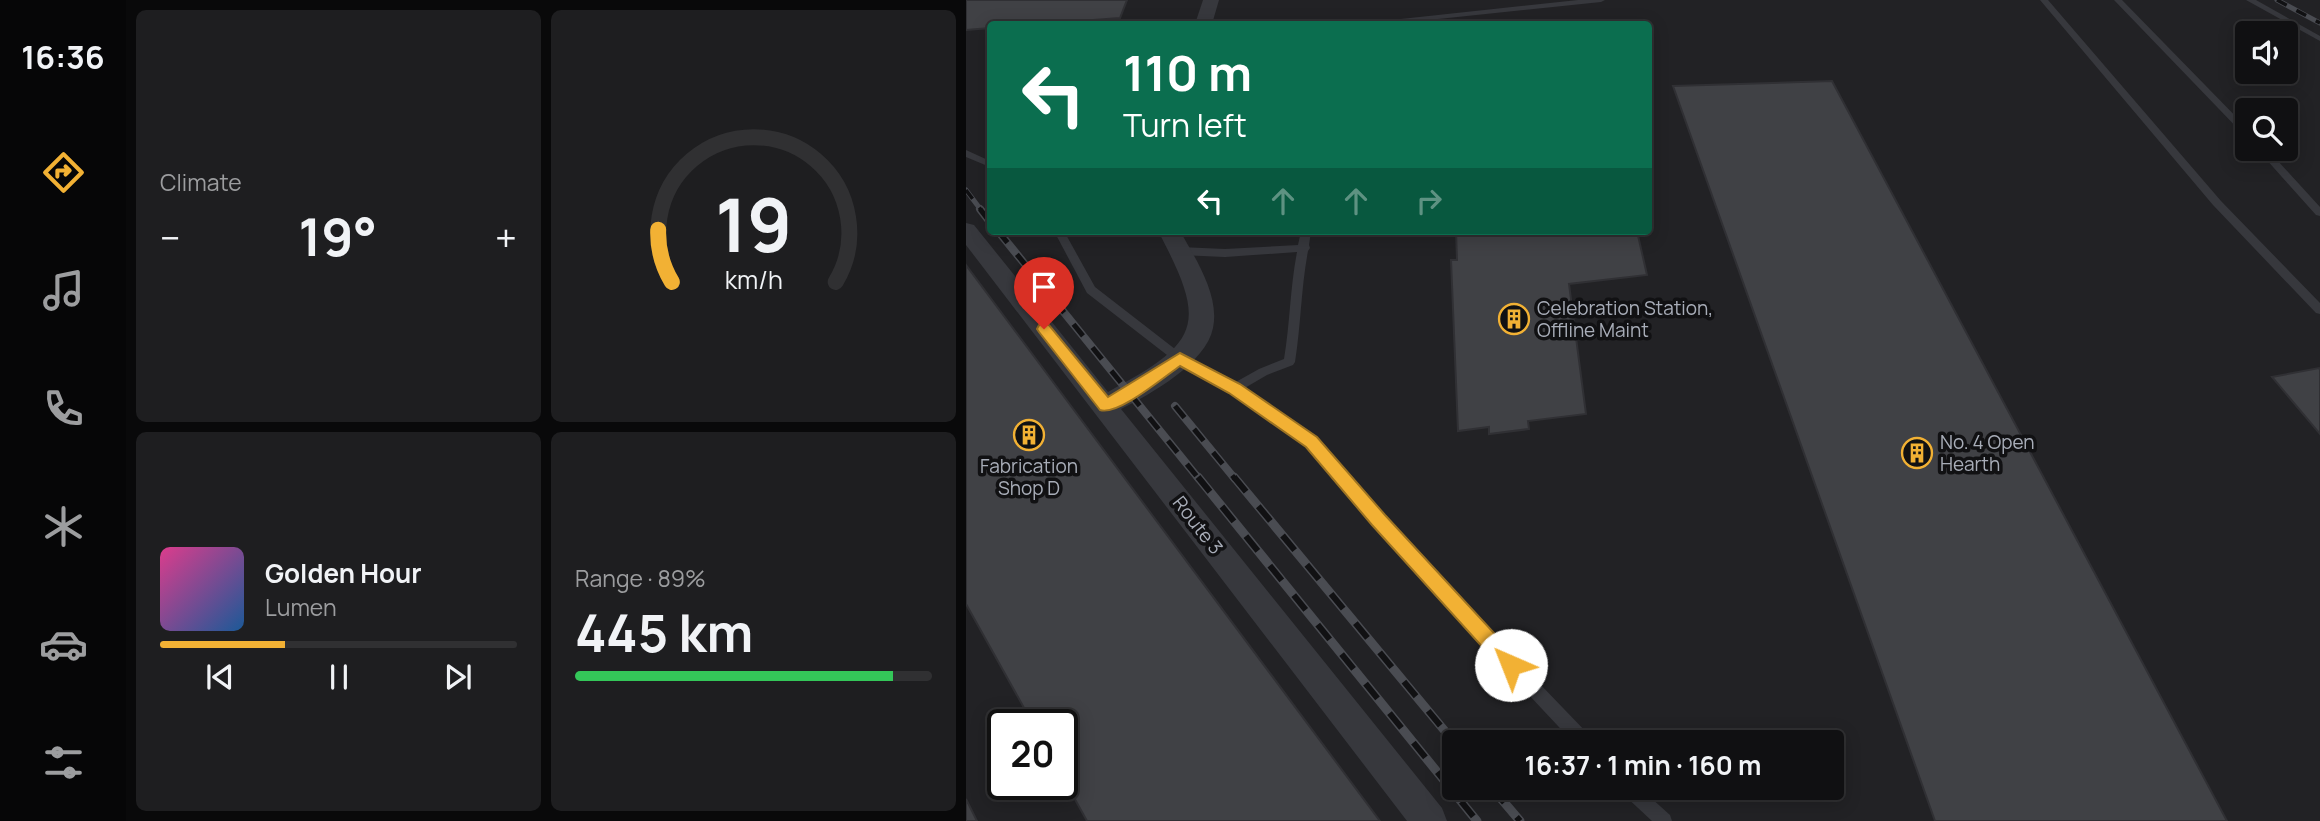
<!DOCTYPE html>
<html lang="en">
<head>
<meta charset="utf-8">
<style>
  :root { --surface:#101012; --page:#1e1e20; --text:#f1f3f6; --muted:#9c9d9f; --line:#303032; --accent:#f2b134 }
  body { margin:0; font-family:Manrope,sans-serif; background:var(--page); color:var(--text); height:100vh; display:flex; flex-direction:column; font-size:26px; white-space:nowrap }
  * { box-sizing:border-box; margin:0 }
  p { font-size:23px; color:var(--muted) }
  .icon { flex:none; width:38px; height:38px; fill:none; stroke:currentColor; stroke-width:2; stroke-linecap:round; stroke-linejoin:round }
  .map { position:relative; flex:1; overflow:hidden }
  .panel { display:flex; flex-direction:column; gap:10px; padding:10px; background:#09090a; width:840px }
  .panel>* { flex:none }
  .guide { position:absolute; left:21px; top:21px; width:665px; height:214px; border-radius:7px; box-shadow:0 4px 18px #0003,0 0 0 2px var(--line); background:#0b6e4f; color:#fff; overflow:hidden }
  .controls { position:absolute; left:1269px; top:21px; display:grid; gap:14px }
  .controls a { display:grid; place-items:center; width:63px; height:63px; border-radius:7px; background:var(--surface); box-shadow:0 4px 18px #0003,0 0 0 2px var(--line); font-size:35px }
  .speed { position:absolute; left:21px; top:709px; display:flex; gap:14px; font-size:35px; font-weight:700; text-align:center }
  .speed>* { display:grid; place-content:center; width:91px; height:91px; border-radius:50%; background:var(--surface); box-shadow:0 4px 18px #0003,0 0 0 2px var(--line); line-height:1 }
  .speed .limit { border:4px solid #111; border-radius:10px; background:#fff; color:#111 }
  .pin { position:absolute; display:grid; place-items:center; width:60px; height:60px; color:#fff; margin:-72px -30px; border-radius:50% 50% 50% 0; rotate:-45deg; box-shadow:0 0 7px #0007 }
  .pin .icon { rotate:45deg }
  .me { position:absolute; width:77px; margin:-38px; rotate:316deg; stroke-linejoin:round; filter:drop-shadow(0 0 5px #0008) }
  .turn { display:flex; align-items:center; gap:24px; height:147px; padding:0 21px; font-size:32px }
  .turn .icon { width:91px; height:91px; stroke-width:2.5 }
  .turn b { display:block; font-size:49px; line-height:60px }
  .lanes { display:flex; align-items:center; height:66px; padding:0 21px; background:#0003; justify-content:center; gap:35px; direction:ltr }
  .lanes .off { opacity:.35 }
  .big { font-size:52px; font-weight:700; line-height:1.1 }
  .panel .card { flex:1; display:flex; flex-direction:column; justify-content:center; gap:10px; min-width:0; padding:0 24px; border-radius:10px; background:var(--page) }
  .panel .dial { align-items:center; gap:0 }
  .dial svg { height:182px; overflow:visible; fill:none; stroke:var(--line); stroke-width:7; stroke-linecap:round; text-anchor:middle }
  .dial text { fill:var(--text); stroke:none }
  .song { display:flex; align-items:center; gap:21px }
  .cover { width:84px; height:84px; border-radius:10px; background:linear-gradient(135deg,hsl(330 70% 55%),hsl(210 70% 35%)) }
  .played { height:7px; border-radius:4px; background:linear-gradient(90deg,var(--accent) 35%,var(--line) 35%) }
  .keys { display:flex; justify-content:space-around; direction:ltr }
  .heat { display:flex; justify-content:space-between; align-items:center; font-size:38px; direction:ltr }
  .charge { height:10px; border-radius:5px; background:linear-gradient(90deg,#34c759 89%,var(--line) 0) }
  .panel .tiles { flex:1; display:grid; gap:10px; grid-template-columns:repeat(2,1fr) }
  .trip { position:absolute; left:476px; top:730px; width:402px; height:70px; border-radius:7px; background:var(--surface); box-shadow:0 4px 18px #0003,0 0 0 2px var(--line); font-weight:700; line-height:70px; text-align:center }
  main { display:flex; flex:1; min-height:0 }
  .menu { display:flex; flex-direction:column; width:126px; justify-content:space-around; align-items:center; background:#060607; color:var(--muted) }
  .menu .icon { width:49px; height:49px }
  .menu .selected { color:var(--accent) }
  .menu b { font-size:32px; color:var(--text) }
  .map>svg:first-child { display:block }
  .built { fill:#222225; fill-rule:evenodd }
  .building { fill:#404145; stroke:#303034; stroke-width:2 }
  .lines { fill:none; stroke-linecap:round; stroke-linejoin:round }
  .service { fill:#37383d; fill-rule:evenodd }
  .minor { fill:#37383d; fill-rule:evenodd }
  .rail-far2-casing { stroke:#4a4c52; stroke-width:5 }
  .rail-far1-casing { stroke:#4a4c52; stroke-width:8 }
  .rail-casing { stroke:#4a4c52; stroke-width:9 }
  .rail-far2 { stroke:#111113; stroke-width:3.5; stroke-dasharray:11; stroke-linecap:butt }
  .rail-far1 { stroke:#111113; stroke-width:5; stroke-dasharray:15; stroke-linecap:butt }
  .rail { stroke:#111113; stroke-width:6; stroke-dasharray:19; stroke-linecap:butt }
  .route { fill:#f2b134; stroke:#9d7322; stroke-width:2 }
  .labels { text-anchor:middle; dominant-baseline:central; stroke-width:7; stroke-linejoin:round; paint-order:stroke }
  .poi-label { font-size:19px; fill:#a8adb8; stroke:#111113; text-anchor:start }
  .street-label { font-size:19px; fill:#a8adb8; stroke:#111113 }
</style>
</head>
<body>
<main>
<nav class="menu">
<b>16:36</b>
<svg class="icon selected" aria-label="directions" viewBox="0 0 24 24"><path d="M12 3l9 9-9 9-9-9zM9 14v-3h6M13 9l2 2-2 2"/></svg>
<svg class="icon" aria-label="music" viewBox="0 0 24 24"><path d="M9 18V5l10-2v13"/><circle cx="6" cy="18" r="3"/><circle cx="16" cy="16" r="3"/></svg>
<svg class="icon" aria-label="phone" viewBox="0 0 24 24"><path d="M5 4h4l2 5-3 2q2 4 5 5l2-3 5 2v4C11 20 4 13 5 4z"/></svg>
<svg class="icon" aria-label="climate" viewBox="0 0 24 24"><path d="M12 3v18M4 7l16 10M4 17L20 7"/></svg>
<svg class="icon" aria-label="car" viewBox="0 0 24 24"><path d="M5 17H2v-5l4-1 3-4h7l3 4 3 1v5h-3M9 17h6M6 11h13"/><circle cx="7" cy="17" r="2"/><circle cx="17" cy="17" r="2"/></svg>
<svg class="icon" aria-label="filters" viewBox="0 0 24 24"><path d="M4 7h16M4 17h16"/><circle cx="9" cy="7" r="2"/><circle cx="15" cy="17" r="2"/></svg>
</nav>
<section class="panel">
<div class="tiles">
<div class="card"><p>Climate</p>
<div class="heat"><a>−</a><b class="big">19°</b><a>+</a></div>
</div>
<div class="card dial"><svg viewBox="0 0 100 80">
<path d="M14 69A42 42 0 1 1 86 69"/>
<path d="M14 69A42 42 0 0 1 8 46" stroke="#f2b134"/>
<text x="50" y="56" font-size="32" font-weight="700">19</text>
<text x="50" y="72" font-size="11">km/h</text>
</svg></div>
<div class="card">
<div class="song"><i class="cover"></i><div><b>Golden Hour</b><p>Lumen</p></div></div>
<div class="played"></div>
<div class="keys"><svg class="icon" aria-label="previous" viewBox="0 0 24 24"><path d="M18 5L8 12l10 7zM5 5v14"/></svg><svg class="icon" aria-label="pause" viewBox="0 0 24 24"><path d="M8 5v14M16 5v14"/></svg><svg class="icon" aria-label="next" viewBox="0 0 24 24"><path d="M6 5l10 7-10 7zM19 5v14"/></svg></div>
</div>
<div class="card"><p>Range · 89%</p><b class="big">445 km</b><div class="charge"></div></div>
</div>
</section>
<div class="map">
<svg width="1354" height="821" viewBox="0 0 1354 821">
  <rect width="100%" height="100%" fill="#161618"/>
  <!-- built -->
  <path class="built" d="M0 0H1354V821H0ZM24 24H682V231H24ZM1281 33H1320V72H1281ZM1281 110H1320V149H1281ZM37 724H96V784H37ZM488 742H866V788H488Z"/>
  <!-- building -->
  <path class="building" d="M0 0H161L154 18 73 24H24V28L0 30Z
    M866 81 1261 821H969L707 86Z
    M490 231H671L681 275 603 284 620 414 562 421 563 429 523 434V427L492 431 485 260H491Z
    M0 265 414 821H121L96 776V724H67L0 604Z
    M1353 368 1354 370V434L1306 377Z
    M0 799 11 821H0Z"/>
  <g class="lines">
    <!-- service -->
    <path class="service" d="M612 0H639L635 2 425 24H403L407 22Z
      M1074 0H1082L1255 201 1354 303V314L1350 313 1247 205Z
      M1148 0H1156L1281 128V136L1278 135Z
      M1280 0H1290L1354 36V41Z
      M1291 149H1301L1354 207V216L1350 215Z
      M0 150 24 161V167L0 157Z
      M88 231H98L129 287 218 356 268 383 293 369 318 359C324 324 324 288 331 252L259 257 214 255 209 251 214 247 259 249 332 245 335 231H345L343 245 344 248 342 251C335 288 335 325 329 362L327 365 301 375 277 389 350 438 514 622 624 736 626 742H607L504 632 342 446 264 392 210 362 121 293Z
      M655 788H674L704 815 706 821H686L657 794Z"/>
    <!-- minor -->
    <path class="minor" d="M237 0H253L246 24H229Z
      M0 223 8 225 142 392C235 342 242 325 192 231H214C229 258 254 295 247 328 240 363 185 394 155 409L476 808 481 821H441L0 245Z"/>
    <!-- rail-far2 casing -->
    <g class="rail-far2-casing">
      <path id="rail-far2" d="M1311 0 1354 23
        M0 190 15 210"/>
    </g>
    <!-- rail-far1 casing -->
    <g class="rail-far1-casing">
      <path id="rail-far1" d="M14 209 24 222
        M32 231 233 479
        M209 406 269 479"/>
    </g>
    <!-- rail casing -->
    <g class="rail-casing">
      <path id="rail" d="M232 477 511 821
        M268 477 488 742
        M526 788 554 821"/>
    </g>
    <!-- rail-far2 -->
    <use href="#rail-far2" class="rail-far2"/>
    <!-- rail-far1 -->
    <use href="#rail-far1" class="rail-far1"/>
    <!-- rail -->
    <use href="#rail" class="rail"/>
  </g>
  <!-- route -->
  <path class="route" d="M78 323 83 325 142 397 214 353 274 384 351 437 419 515 552 659 555 665 552 672 545 675 539 672 406 525 340 447 263 393 214 366C198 377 152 416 134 410L73 332 71 329 73 325Z"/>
  <!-- icons -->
  <defs>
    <g id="building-ring" transform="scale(1.575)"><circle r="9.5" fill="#111113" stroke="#f2b134" stroke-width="1.5"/><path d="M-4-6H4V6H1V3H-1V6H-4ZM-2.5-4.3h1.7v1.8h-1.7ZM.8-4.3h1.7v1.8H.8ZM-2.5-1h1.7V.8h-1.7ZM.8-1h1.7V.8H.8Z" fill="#f2b134"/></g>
  </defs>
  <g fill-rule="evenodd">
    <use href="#building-ring" x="548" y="319"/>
    <use href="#building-ring" x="63" y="435"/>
    <use href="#building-ring" x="951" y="453"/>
  </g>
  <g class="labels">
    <!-- poi labels -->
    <g class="poi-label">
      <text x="571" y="308">Celebration Station,<tspan x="571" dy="22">Offline Maint</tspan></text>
      <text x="974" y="442">No. 4 Open<tspan x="974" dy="22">Hearth</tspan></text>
      <text x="63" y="466" text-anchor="middle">Fabrication<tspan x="63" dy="22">Shop D</tspan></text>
    </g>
    <!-- street labels -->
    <g class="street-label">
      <text transform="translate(232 525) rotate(52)">Route 3</text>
    </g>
  </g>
</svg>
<div class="controls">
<a><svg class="icon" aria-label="sound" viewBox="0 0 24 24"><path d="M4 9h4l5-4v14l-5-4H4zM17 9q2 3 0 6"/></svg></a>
<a><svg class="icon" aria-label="search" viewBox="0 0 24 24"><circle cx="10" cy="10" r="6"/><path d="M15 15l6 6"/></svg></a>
</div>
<div class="speed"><div class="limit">20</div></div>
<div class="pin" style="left:78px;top:329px;background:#d93025"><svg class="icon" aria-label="arrive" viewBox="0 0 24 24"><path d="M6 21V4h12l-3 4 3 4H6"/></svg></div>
<svg class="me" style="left:545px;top:665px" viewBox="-20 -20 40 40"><circle r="19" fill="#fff"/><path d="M0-13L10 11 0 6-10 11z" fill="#f2b134"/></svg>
<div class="trip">16:37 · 1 min · 160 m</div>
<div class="guide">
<div class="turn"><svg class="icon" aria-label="left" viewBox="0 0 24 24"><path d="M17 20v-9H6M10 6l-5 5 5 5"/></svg><div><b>110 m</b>Turn left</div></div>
<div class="lanes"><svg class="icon" aria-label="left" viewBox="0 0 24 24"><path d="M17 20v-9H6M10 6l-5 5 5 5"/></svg><svg class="icon off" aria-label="ahead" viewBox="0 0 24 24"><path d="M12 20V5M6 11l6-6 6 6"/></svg><svg class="icon off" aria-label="ahead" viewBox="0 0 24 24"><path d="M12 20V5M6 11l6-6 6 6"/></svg><svg class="icon off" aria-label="right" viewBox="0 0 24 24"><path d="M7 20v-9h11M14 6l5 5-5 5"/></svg></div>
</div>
</div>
</main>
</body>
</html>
